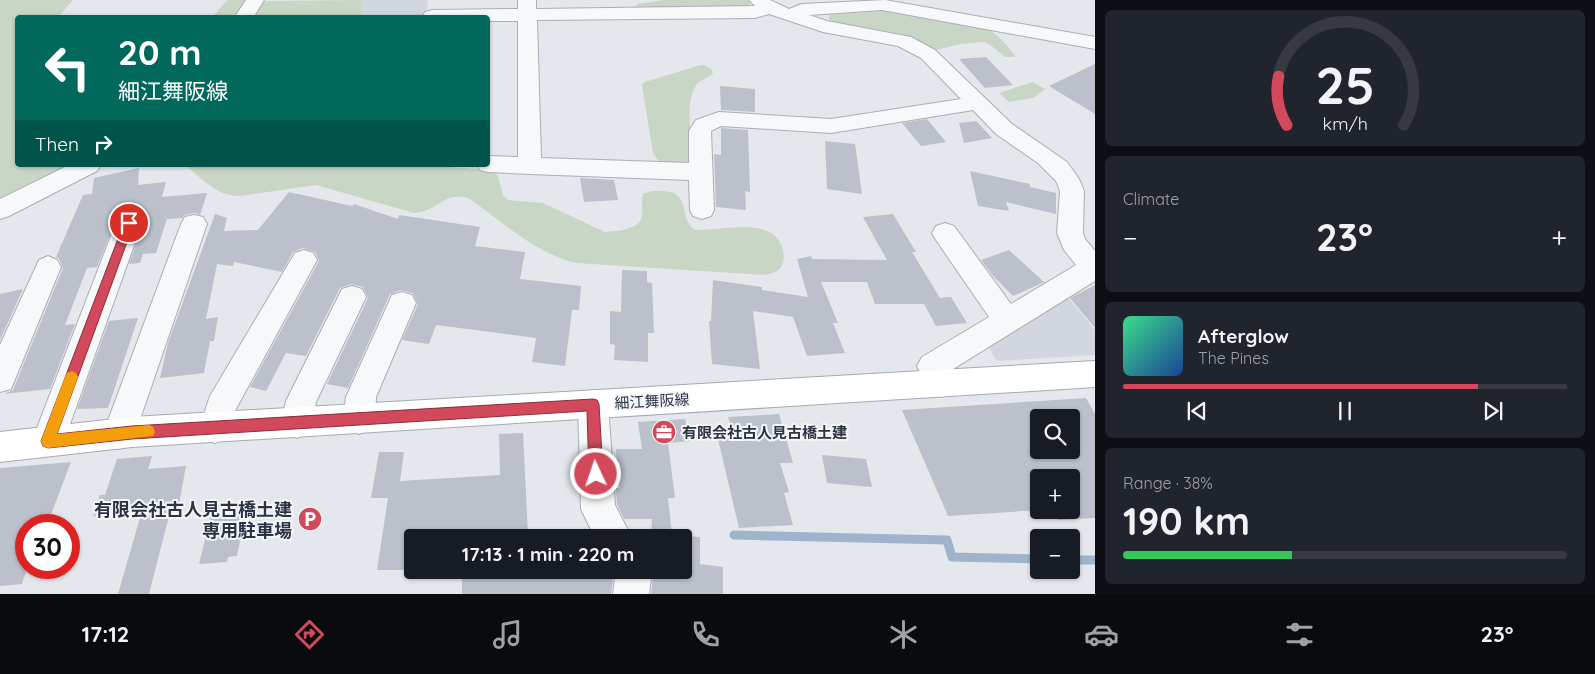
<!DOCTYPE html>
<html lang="en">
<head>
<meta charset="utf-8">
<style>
  :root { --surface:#171b24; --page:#20242c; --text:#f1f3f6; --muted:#9ea1a6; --line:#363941; --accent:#d1495b }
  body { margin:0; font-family:Quicksand,"Noto Sans JP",sans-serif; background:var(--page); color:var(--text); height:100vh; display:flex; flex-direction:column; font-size:19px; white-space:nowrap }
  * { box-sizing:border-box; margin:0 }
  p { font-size:16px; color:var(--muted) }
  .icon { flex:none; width:28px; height:28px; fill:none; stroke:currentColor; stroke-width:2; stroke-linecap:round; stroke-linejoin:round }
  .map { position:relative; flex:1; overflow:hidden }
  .panel { display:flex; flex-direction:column; gap:10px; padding:10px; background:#0d0f14; width:500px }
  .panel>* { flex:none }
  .top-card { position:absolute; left:15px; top:15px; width:475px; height:152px; border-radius:5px; box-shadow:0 1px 4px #0004; background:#00695c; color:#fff; overflow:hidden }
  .tools { position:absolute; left:1030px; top:409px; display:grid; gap:10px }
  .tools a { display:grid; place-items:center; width:50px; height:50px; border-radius:5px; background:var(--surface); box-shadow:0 1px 4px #0004; font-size:25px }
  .speed { position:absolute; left:15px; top:514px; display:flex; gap:10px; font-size:25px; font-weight:700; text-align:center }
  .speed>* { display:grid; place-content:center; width:65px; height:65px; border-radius:50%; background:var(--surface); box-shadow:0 1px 4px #0004; line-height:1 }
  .speed .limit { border:8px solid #d22; background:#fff; color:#111 }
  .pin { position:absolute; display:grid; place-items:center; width:42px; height:42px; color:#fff; margin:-21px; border:2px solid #fff; border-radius:50%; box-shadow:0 1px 5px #0007 }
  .me { position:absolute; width:55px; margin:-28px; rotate:357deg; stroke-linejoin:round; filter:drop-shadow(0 0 4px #0008) }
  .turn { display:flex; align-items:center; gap:18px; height:105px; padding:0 20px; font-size:22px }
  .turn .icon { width:65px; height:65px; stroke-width:2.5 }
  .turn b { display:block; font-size:35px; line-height:42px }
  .then { display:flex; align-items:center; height:48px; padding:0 20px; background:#0003; gap:10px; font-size:19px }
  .big { font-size:38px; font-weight:800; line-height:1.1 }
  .panel .widget { flex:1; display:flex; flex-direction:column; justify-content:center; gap:8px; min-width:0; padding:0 18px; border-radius:8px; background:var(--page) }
  .panel .dial { align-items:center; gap:0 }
  .dial svg { height:130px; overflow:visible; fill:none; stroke:var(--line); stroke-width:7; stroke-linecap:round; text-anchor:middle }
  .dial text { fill:var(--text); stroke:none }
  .song { display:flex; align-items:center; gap:15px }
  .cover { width:60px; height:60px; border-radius:8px; background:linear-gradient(135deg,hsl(150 70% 55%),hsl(220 70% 35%)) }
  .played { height:5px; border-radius:2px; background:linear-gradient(90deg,var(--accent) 80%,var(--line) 80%) }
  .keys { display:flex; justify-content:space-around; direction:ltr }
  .heat { display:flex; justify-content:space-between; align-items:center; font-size:28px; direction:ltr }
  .charge { height:8px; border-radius:4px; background:linear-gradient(90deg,#34c759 38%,var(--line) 0) }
  .trip { position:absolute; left:404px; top:529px; width:288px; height:50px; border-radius:5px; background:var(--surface); box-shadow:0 1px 4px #0004; font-weight:800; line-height:50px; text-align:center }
  .tabs { display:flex; height:80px; justify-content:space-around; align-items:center; background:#090b0e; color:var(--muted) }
  .tabs .icon { width:35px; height:35px }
  .tabs .current { color:var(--accent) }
  .tabs b { font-size:22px; color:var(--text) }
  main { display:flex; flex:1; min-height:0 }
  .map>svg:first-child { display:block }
  .built { fill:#d2d6de }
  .green { fill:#c9d6c5 }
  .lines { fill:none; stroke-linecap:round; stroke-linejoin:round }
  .stream { stroke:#9fb4cc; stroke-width:9 }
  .building { fill:#bbc0ca; fill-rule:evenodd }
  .minor-casing { stroke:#a9aeb7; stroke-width:2 }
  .major-casing { stroke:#a3abb8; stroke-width:2 }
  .minor { fill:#f7f8fa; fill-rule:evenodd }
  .major { fill:#fff; fill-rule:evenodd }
  .route { fill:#d1495b; stroke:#882f3b }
  .slow { fill:#f59e0b }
  .labels { text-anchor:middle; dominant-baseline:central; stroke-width:4; stroke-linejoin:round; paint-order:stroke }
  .street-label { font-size:15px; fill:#2b3445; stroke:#f4f6f9 }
  .poi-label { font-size:15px; font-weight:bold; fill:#2b3445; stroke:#f4f6f9; text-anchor:start }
  .near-poi-label { font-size:18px; font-weight:bold; fill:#2b3445; stroke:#f4f6f9; text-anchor:end }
</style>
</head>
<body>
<main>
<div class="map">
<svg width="1095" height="594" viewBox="0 0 1095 594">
  <rect width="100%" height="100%" fill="#e4e7ec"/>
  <!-- built -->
  <path class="built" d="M362 0H428L426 17H361Z
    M1065 294 1095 330V355L997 361 985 342Z"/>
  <!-- green -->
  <path class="green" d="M0 0H73L58 17 18 18V165H79L0 203Z
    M227 0H248L236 17 209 18 216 13Z
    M362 0 361 17 249 18 264 1Z
    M665 0H749L750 7 639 10 636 7 637 4Z
    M884 11 989 30 999 37 1014 54 1015 57H1005L989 44 984 42 960 44 937 50 906 37 834 24 829 20V16L834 14Z
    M704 65 711 69 713 73C709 79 698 79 695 87 683 110 695 138 689 162L684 164 660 163 653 153 642 85 645 82 697 66Z
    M1033 82 1045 89 1033 98 1009 102 999 93Z
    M185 165H440C453 170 490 166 498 176L503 195 508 200 543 203 605 232C617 231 641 230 642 215 643 208 641 201 643 194 650 191 655 190 662 191 693 192 677 217 695 230 720 231 747 221 771 233 781 238 788 257 781 267 777 272 770 274 764 275L577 263C538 255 502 222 470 199 445 189 438 212 414 213L316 185 240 196C216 196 203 179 185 165Z"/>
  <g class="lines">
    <!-- stream -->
    <path class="stream" d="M734 535 947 540 952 557 1039 559
      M1071 560H1095"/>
  </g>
  <!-- building -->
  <path class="building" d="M986 57 1013 85 985 88 959 59Z
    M1095 64V114L1049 86Z
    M720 86 755 89V112L721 110Z
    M927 119 946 142 921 146 902 123Z
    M976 121 992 138 964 143 959 123Z
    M721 128 748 130 750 192 745 191 746 210 716 207 714 154 721 155Z
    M825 141 855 144 862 194 827 189Z
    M139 168 138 185 166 182 162 197 207 193 200 215 194 213 185 215 182 218 167 219 156 253 143 254 140 263 129 264 144 222 138 214 129 212 118 215 97 267 87 268 65 325 75 324 50 389 4 394 13 390 63 268 59 259 56 257 83 195 92 194 94 178Z
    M970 171 1030 184V187L1056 193V214L1006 202 1009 211 978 206Z
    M580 178 614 180 618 200 584 202Z
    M289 192 352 206 354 204 398 219 399 215 480 227 475 246 525 252 520 279 581 286 579 310H572L565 366 532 362 536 338 436 325 429 344 402 340 418 304 413 293 401 290 390 294 348 388 327 384 368 298 363 287 351 284 340 288 306 356 286 353 266 391 250 387 319 261 315 252 303 248 293 252 282 272 234 262 233 266 217 264 206 319 218 317 214 341H210L204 373 160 378 168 343 215 214 227 218 224 231 258 230Z
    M893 214 916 252H912L940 298 951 297 967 323 936 326 924 304H875L867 282H821L838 323H833L845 353 807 356 793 317 753 311 760 369 712 364 709 321H711L713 280 762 287V290L808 297 797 259 811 256 812 259 887 260 863 217Z
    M1009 250 1044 282 1013 296 993 276 981 260Z
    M622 270 647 271V282L652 283 654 333H648V362L614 360 615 345 610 344V311L621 312Z
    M1095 285V328L1070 298Z
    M23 289 0 340V294Z
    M138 318 108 408 77 409 109 321Z
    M1086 398 1095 414V518L1058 520 1053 510H1071V478H1039V510L948 516 902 410ZM1039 418H1071V450H1039Z
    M779 414 793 463H780L789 492 784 493 793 525 739 528 718 439 734 438 728 417Z
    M685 419 690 441 668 443 675 498H668L672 535 700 537V564L723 567V594H651L654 570H682V538H651L652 519H624L617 504 616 488H619L616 449H642L638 422Z
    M523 433 528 534 482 538H412V570H416H377L388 498H371L379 452H404L400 481 500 475 499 434Z
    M822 455 866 459 872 487 827 483Z
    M152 456 148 469 186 466 177 515 169 516 149 594H118L142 511 93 516 100 495H105L117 459Z
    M71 462 47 525H26V572L22 584 0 586V468Z
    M239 511 246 512 237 556 228 557 227 562 199 564 211 515Z
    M578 570H614L611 594H462V579Z"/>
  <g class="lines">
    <!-- minor casing -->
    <g class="minor-casing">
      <path id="minor" d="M246 0H264L253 18H234Z
        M518 0H536V9L755 6 749 0H770L789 9 802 4 885 0 1095 37V49L882 10 809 15 827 21 911 37 935 50 1012 124 1067 162 1079 179 1084 191 1083 233 1085 239 1095 251V281L950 371 956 383 952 393 941 397 930 393 917 366 922 357 989 317 936 240 932 233 936 226 945 223 954 226 1011 304 1076 265 1064 250 1057 233 1060 191 1056 181 1038 163 996 134 973 110 831 133 721 126 711 131 714 210 711 216 702 219 693 216 690 210 689 180 530 174 488 172 480 170 477 165H488V156L518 157V21H488V18L423 16 425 12 432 10 518 9ZM769 14 823 32 898 46 921 58 961 99 831 119 719 112 696 120 689 131V163L541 158 537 20 755 18Z
        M69 165H101L97 171 9 216 0 219V199Z
        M129 214 138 216 142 223 64 441 59 452 48 456 37 452 32 441 116 223 120 216Z
        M194 215 203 217 207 224 135 434 130 445 119 449 108 445 103 434 181 224 185 217Z
        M304 250 313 253 317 260 236 409 226 439 215 443 204 439 199 428 210 396 295 253Z
        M48 256 57 260 61 267 11 389 0 392V345L39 260Z
        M352 286 362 289 366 297 316 402 313 423 308 433 297 438 286 433 281 423 286 401 342 289Z
        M402 292 412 295 416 303 376 397 375 419 370 429 359 434 348 429 343 419 346 397 392 295Z
        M593 390 604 394 608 404 615 505 632 538H595L581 509 578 404 582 394Z
        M616 570H652L649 594H613Z"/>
    </g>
    <!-- major casing -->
    <g class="major-casing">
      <path id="major" d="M1095 361V387L132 447 0 462V432L132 417Z"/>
    </g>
    <!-- minor -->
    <use href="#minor" class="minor"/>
    <!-- major -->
    <use href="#major" class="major"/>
  </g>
  <!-- route -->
  <path class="route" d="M129 219 134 223 57 434 132 426 593 399 597 400 599 404 603 474 601 479 596 481 591 479 589 474 587 411 132 439 48 448 43 446 41 441 124 223Z"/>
  <!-- slow -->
  <path class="slow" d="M72 371 76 373 78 377 57 434 149 425 153 427 155 432 153 436 48 448 43 446 41 441 65 377 67 373Z"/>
  <!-- icons -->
  <defs>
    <g id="office-disc" transform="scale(1.25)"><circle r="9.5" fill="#d1495b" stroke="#f4f6f9"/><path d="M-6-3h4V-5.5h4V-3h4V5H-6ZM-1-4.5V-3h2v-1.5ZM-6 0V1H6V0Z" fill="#fff"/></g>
    <g id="parking-disc" transform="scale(1.25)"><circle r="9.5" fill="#d1495b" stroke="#f4f6f9"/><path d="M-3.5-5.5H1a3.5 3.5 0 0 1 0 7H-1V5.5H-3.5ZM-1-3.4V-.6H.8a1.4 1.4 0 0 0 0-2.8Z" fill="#fff"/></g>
  </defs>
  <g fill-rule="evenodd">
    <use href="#office-disc" x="664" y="432"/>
    <use href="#parking-disc" x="310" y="519"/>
  </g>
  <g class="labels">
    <!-- street labels -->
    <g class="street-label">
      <text transform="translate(652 401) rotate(-3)">細江舞阪線</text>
    </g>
    <!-- poi labels -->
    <g class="poi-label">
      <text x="682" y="432">有限会社古人見古橋土建</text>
    </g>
    <!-- near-poi labels -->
    <g class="near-poi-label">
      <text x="292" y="509">有限会社古人見古橋土建<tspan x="292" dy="21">専用駐車場</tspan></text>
    </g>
  </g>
</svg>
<div class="tools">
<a><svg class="icon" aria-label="search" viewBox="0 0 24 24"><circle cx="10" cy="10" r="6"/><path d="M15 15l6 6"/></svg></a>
<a>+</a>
<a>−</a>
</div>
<div class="speed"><div class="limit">30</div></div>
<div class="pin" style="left:129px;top:223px;background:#d93025"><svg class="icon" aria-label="arrive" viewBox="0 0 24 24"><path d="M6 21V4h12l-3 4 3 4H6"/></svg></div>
<svg class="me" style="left:596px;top:474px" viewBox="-20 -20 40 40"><circle r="17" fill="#d1495b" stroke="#fff" stroke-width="3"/><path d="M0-11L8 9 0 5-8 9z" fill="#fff"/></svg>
<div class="trip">17:13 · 1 min · 220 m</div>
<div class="top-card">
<div class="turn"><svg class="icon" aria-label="left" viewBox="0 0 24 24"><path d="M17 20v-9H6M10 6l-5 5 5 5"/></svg><div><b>20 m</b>細江舞阪線</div></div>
<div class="then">Then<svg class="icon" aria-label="right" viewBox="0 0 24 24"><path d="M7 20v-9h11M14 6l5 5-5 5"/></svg></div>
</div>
</div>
<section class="panel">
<div class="widget dial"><svg viewBox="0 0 100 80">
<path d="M14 69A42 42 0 1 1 86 69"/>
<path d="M14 69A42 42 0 0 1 9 39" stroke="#d1495b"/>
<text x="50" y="56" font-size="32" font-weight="700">25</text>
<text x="50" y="72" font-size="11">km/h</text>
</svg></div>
<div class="widget"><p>Climate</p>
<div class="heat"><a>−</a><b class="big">23°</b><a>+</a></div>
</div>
<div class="widget">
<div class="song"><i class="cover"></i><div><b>Afterglow</b><p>The Pines</p></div></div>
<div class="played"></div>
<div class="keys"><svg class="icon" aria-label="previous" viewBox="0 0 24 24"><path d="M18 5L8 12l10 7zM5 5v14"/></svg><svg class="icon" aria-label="pause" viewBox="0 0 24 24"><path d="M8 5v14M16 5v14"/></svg><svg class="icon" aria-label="next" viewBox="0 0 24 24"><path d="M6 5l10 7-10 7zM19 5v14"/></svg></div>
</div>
<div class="widget"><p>Range · 38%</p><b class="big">190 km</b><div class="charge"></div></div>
</section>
</main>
<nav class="tabs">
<b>17:12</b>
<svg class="icon current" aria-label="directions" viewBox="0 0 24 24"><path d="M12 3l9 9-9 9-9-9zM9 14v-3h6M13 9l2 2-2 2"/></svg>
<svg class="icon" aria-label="music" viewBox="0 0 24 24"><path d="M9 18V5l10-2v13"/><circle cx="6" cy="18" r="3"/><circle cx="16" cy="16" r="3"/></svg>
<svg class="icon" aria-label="phone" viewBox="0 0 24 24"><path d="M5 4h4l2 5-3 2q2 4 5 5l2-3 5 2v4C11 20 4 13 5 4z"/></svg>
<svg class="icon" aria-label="climate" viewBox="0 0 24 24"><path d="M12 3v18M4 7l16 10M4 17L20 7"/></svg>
<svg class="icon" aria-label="car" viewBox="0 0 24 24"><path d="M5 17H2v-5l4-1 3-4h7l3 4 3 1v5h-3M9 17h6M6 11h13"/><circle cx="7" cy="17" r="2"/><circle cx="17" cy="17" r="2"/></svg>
<svg class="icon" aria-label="filters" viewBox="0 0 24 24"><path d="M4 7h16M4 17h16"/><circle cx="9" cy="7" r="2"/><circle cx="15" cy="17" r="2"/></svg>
<b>23°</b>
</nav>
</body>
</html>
